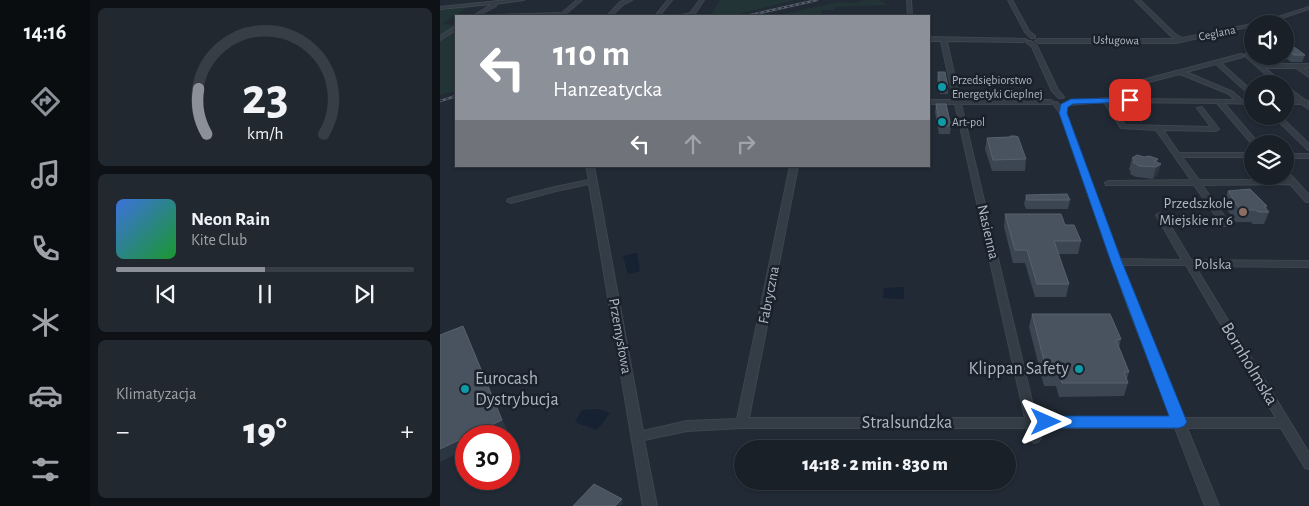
<!DOCTYPE html>
<html lang="pl">
<head>
<meta charset="utf-8">
<style>
  :root { --surface:#192028; --page:#222830; --text:#f1f3f6; --muted:#9fa3a8; --line:#373e45; --accent:#8c9099 }
  body { margin:0; font-family:"Alegreya Sans",sans-serif; background:var(--page); color:var(--text); height:100vh; display:flex; flex-direction:column; font-size:19px; white-space:nowrap }
  * { box-sizing:border-box; margin:0 }
  p { font-size:16px; color:var(--muted) }
  .icon { flex:none; width:28px; height:28px; fill:none; stroke:currentColor; stroke-width:2; stroke-linecap:round; stroke-linejoin:round }
  .map { position:relative; flex:1; overflow:hidden }
  .drawer { display:flex; flex-direction:column; gap:8px; padding:8px; background:#0e1216; width:350px }
  .drawer>* { flex:none }
  .guide { position:absolute; left:15px; top:15px; width:475px; height:152px; border-radius:0px; box-shadow:0 1px 4px #0004,0 0 0 1px var(--line); background:#8c9099; color:#fff; overflow:hidden }
  .buttons { position:absolute; left:804px; top:15px; display:grid; gap:10px }
  .buttons a { display:grid; place-items:center; width:50px; height:50px; border-radius:50%; background:var(--surface); box-shadow:0 1px 4px #0004,0 0 0 1px var(--line); font-size:25px }
  .speed { position:absolute; left:15px; top:425px; display:flex; gap:10px; font-size:25px; font-weight:700; text-align:center }
  .speed>* { display:grid; place-content:center; width:65px; height:65px; border-radius:50%; background:var(--surface); box-shadow:0 1px 4px #0004,0 0 0 1px var(--line); line-height:1 }
  .speed .limit { border:8px solid #d22; background:#fff; color:#111 }
  .pin { position:absolute; display:grid; place-items:center; width:42px; height:42px; color:#fff; margin:-21px; border-radius:10px; box-shadow:0 2px 8px #0006 }
  .me { position:absolute; width:55px; margin:-28px; rotate:90deg; stroke-linejoin:round; filter:drop-shadow(0 0 4px #0008) }
  .turn { display:flex; align-items:center; gap:18px; height:105px; padding:0 15px; font-size:22px }
  .turn .icon { width:65px; height:65px; stroke-width:2.5 }
  .turn b { display:block; font-size:35px; line-height:42px }
  .lanes { display:flex; align-items:center; height:48px; padding:0 15px; background:#0003; justify-content:center; gap:25px; direction:ltr }
  .lanes .off { opacity:.35 }
  .big { font-size:38px; font-weight:800; line-height:1.1 }
  .drawer .widget { flex:1; display:flex; flex-direction:column; justify-content:center; gap:8px; min-width:0; padding:0 18px; border-radius:8px; background:var(--page) }
  .drawer .dial { align-items:center; gap:0 }
  .dial svg { height:130px; overflow:visible; fill:none; stroke:var(--line); stroke-width:7; stroke-linecap:round; text-anchor:middle }
  .dial text { fill:var(--text); stroke:none }
  .song { display:flex; align-items:center; gap:15px }
  .cover { width:60px; height:60px; border-radius:8px; background:linear-gradient(135deg,hsl(220 70% 55%),hsl(130 70% 35%)) }
  .played { height:5px; border-radius:2px; background:linear-gradient(90deg,var(--accent) 50%,var(--line) 50%) }
  .keys { display:flex; justify-content:space-around; direction:ltr }
  .heat { display:flex; justify-content:space-between; align-items:center; font-size:28px; direction:ltr }
  .trip { position:absolute; left:294px; top:440px; width:282px; height:50px; border-radius:25px; background:var(--surface); box-shadow:0 1px 4px #0004,0 0 0 1px var(--line); font-weight:800; line-height:50px; text-align:center }
  main { display:flex; flex:1; min-height:0 }
  .dock { display:flex; flex-direction:column; width:90px; justify-content:space-around; align-items:center; background:#0a0d10; color:var(--muted) }
  .dock .icon { width:35px; height:35px }
  .dock .on { color:var(--accent) }
  .dock b { font-size:22px; color:var(--text) }
  .map>svg:first-child { display:block }
  .green { fill:#233436 }
  .water { fill:#162131 }
  .lines { fill:none; stroke-linecap:round; stroke-linejoin:round }
  .minor-casing { stroke:#3e454f; stroke-width:2 }
  .minor { fill:#343c45; fill-rule:evenodd }
  .rail-casing { stroke:#57606c; stroke-width:2.5 }
  .rail { stroke:#1a212a; stroke-width:1; stroke-dasharray:3; stroke-linecap:butt }
  .wall { fill:#3c4653 }
  .shaded-wall { fill:#2c3642 }
  .building { fill:#48535f; stroke:#58626f }
  .route { fill:#1a73e8; stroke:#114b97 }
  .culture-dot { fill:#0f9aa8; stroke:#1a212a; stroke-width:2 }
  .education-dot { fill:#8d6e63; stroke:#1a212a; stroke-width:2 }
  .labels { text-anchor:middle; dominant-baseline:central; stroke-width:5; stroke-linejoin:round; paint-order:stroke }
  .far-street-label { font-size:12px; fill:#afb7c2; stroke:#1a212a }
  .far-poi-label { font-size:12px; fill:#afb7c2; stroke:#1a212a; text-anchor:start }
  .poi-label { font-size:15px; fill:#afb7c2; stroke:#1a212a; text-anchor:end }
  .street-label { font-size:15px; fill:#afb7c2; stroke:#1a212a }
  .near-street-label { font-size:18px; fill:#afb7c2; stroke:#1a212a }
  .near-poi-label { font-size:18px; fill:#afb7c2; stroke:#1a212a; text-anchor:end }
</style>
</head>
<body>
<main>
<nav class="dock">
<b>14:16</b>
<svg class="icon on" aria-label="directions" viewBox="0 0 24 24"><path d="M12 3l9 9-9 9-9-9zM9 14v-3h6M13 9l2 2-2 2"/></svg>
<svg class="icon" aria-label="music" viewBox="0 0 24 24"><path d="M9 18V5l10-2v13"/><circle cx="6" cy="18" r="3"/><circle cx="16" cy="16" r="3"/></svg>
<svg class="icon" aria-label="phone" viewBox="0 0 24 24"><path d="M5 4h4l2 5-3 2q2 4 5 5l2-3 5 2v4C11 20 4 13 5 4z"/></svg>
<svg class="icon" aria-label="climate" viewBox="0 0 24 24"><path d="M12 3v18M4 7l16 10M4 17L20 7"/></svg>
<svg class="icon" aria-label="car" viewBox="0 0 24 24"><path d="M5 17H2v-5l4-1 3-4h7l3 4 3 1v5h-3M9 17h6M6 11h13"/><circle cx="7" cy="17" r="2"/><circle cx="17" cy="17" r="2"/></svg>
<svg class="icon" aria-label="filters" viewBox="0 0 24 24"><path d="M4 7h16M4 17h16"/><circle cx="9" cy="7" r="2"/><circle cx="15" cy="17" r="2"/></svg>
</nav>
<section class="drawer">
<div class="widget dial"><svg viewBox="0 0 100 80">
<path d="M14 69A42 42 0 1 1 86 69"/>
<path d="M14 69A42 42 0 0 1 9 41" stroke="#8c9099"/>
<text x="50" y="56" font-size="32" font-weight="700">23</text>
<text x="50" y="72" font-size="11">km/h</text>
</svg></div>
<div class="widget">
<div class="song"><i class="cover"></i><div><b>Neon Rain</b><p>Kite Club</p></div></div>
<div class="played"></div>
<div class="keys"><svg class="icon" aria-label="previous" viewBox="0 0 24 24"><path d="M18 5L8 12l10 7zM5 5v14"/></svg><svg class="icon" aria-label="pause" viewBox="0 0 24 24"><path d="M8 5v14M16 5v14"/></svg><svg class="icon" aria-label="next" viewBox="0 0 24 24"><path d="M6 5l10 7-10 7zM19 5v14"/></svg></div>
</div>
<div class="widget"><p>Klimatyzacja</p>
<div class="heat"><a>−</a><b class="big">19°</b><a>+</a></div>
</div>
</section>
<div class="map">
<svg width="869" height="506" viewBox="0 0 869 506">
  <rect width="100%" height="100%" fill="#212a35"/>
  <!-- green -->
  <path class="green" d="M280 0H355L291 16H270Z
    M425 0H439L448 5 395 7 394 11 382 10 380 16H335L398 2 414 3Z
    M30 6 2 24 16 25V91L0 95V9Z"/>
  <!-- water -->
  <path class="water" d="M197 253 200 271 188 274 183 256Z
    M464 287V299L443 298 444 288Z
    M159 409 170 413 157 430 135 422 142 410Z"/>
  <g class="lines">
    <!-- minor casing -->
    <g class="minor-casing">
      <path id="minor" d="M68 0H84L55 4 56 6 38 16H33L52 4 0 9V7Z
        M137 0H142L123 16H52L54 15 122 13Z
        M186 0H192L184 4 171 16H167L180 2Z
        M228 0H232L219 16H215Z
        M260 0H264L254 15 237 16 250 13Z
        M467 0H471L472 16H468Z
        M568 0H572L589 31 595 36V38H591L585 32Z
        M695 0H700L735 34 742 38 812 24V26L736 43H598L595 41 598 39H736L731 36Z
        M869 7V9L824 24H816Z
        M14 27H16V30L0 40V36Z
        M489 37 586 39 587 40 584 42 505 41 507 42 520 100H611L614 102 611 104H521L596 418H731L688 307 620 113 613 104 616 102 618 103 626 113 680 259 742 260 716 215 720 213 724 215 751 260 869 261V267L755 266 869 453V469L865 468 841 428H747L779 506H765L735 428H599L601 438 599 441 595 443 591 441 587 428H302L247 431 204 440 217 506H203L149 184 116 191 71 203 67 201 68 199 115 187 149 180 146 166H154L203 431 247 421 297 419 350 166H358L309 418H585L515 104H489V100H514L501 42 503 41H489ZM682 265H746L836 418H743Z
        M587 41H591L597 46 618 90 624 97 623 98H619L612 91 592 47 587 43Z
        M810 51H812V54L810 55 821 64H869V68H863L869 72V77L856 68H825L844 84H837L805 56V54Z
        M801 54 803 55V57L781 63 812 91V96L810 95 776 64 746 72 793 92 802 100H812V104L784 103 819 144H812L777 103 670 102 685 125 771 127 757 108 762 107 779 129 776 131 723 130 739 153H812V157H742L759 180H846L843 176H845V172H848L869 195V202H866L850 184 762 185 790 224 786 226H783L754 185H666L665 183 669 181 751 180 716 130 681 128 664 102 629 105 626 103 627 102 666 98 696 99 686 85 687 84ZM740 74 789 94 795 100 702 99 693 86Z
        M845 85 865 100 868 101 869 109 861 104H845V100H857L845 90Z
        M833 116H840L869 144V150L867 149Z
        M845 154H869V158H845Z"/>
    </g>
    <!-- minor -->
    <use href="#minor" class="minor"/>
    <!-- rail casing -->
    <g class="rail-casing">
      <path id="rail" d="M306 16 377 0
        M0 101 16 96"/>
    </g>
    <!-- rail -->
    <use href="#rail" class="rail"/>
  </g>
  <!-- wall -->
  <path class="wall" d="M845 47 865 55 862 62H851L843 56H845Z
    M498 72 508 87V94H500L497 79Z
    M496 104 511 126 510 134H499L495 112Z
    M570 136 586 159 585 171H552L545 149 547 138 569 137Z
    M692 158 718 159 717 162 721 164 717 175 713 179 696 177 690 174 691 171 689 170Z
    M788 191 827 206 826 209 829 212 824 224H813L811 222H795L783 203Z
    M586 195 630 200 628 209H586L584 204Z
    M565 214 625 225 641 241 638 254H618L629 284 626 297H595L585 263H573L564 227Z
    M592 314 681 339 679 347 689 372 687 379 688 383 684 396 619 397 616 386H604L589 327Z"/>
  <!-- shaded-wall -->
  <path class="shaded-wall" d="M721 164 717 175 713 179 716 167Z
    M23 326 28 336 67 430 54 436H27Z
    M26 436V449L0 462V449Z
    M182 499 183 503 180 506H175Z"/>
  <!-- building -->
  <path class="building" d="M845 47H854L865 55H854L845 49Z
    M498 72H505L508 87H500Z
    M496 104H506L511 126H500Z
    M570 136H575L578 137 586 159 553 160 547 138 570 137Z
    M697 155 704 157 709 156 718 159 714 161 721 164 716 167 699 166 693 162 695 160 692 158Z
    M810 189 827 206H824L829 212H818L816 210H800L788 191Z
    M627 194 630 200H587L586 195Z
    M565 214H621L625 225H634L641 241H614L629 284H597L587 250H575Z
    M592 314H670L681 339 676 340 689 372H684L688 383H622L619 372H607Z
    M23 326 62 420 0 449V335Z
    M154 484 182 499 175 506H133Z"/>
  <!-- route -->
  <path class="route" d="M690 98 693 99V102L633 104 628 107 627 113 682 262 747 422 744 426 739 428H606L600 427 598 422 600 418 606 416H729L671 262 619 113 621 104 631 99Z"/>
  <!-- markers -->
  <g class="culture-dot">
    <circle cx="502" cy="87" r="5"/>
    <circle cx="502" cy="122" r="5"/>
    <circle cx="639" cy="369" r="5"/>
    <circle cx="25" cy="389" r="5"/>
  </g>
  <circle class="education-dot" cx="803" cy="212" r="5"/>
  <g class="labels">
    <!-- far-street labels -->
    <g class="far-street-label">
      <text transform="translate(777 33) rotate(-12)">Ceglana</text>
      <text transform="translate(676 40) rotate(1)">Usługowa</text>
    </g>
    <!-- far-poi labels -->
    <g class="far-poi-label">
      <text x="512" y="80">Przedsiębiorstwo<tspan x="512" dy="14">Energetyki Cieplnej</tspan></text>
      <text x="512" y="122">Art-pol</text>
    </g>
    <!-- poi labels -->
    <g class="poi-label">
      <text x="793" y="203">Przedszkole<tspan x="793" dy="17">Miejskie nr 6</tspan></text>
    </g>
    <!-- street labels -->
    <g class="street-label">
      <text transform="translate(548 232) rotate(77)">Nasienna</text>
      <text x="773" y="264">Polska</text>
      <text transform="translate(329 295) rotate(-79)">Fabryczna</text>
      <text transform="translate(180 336) rotate(80)">Przemysłowa</text>
    </g>
    <!-- near-street labels -->
    <g class="near-street-label">
      <text transform="translate(809 364) rotate(59)">Bornholmska</text>
      <text x="467" y="423">Stralsundzka</text>
    </g>
    <!-- near-poi labels -->
    <g class="near-poi-label">
      <text x="629" y="369">Klippan Safety</text>
      <text x="35" y="379" text-anchor="start">Eurocash<tspan x="35" dy="21">Dystrybucja</tspan></text>
    </g>
  </g>
</svg>
<div class="buttons">
<a><svg class="icon" aria-label="sound" viewBox="0 0 24 24"><path d="M4 9h4l5-4v14l-5-4H4zM17 9q2 3 0 6"/></svg></a>
<a><svg class="icon" aria-label="search" viewBox="0 0 24 24"><circle cx="10" cy="10" r="6"/><path d="M15 15l6 6"/></svg></a>
<a><svg class="icon" aria-label="layers" viewBox="0 0 24 24"><path d="M12 4l9 5-9 5-9-5zM3 14l9 5 9-5"/></svg></a>
</div>
<div class="speed"><div class="limit">30</div></div>
<div class="pin" style="left:690px;top:100px;background:#d93025"><svg class="icon" aria-label="arrive" viewBox="0 0 24 24"><path d="M6 21V4h12l-3 4 3 4H6"/></svg></div>
<svg class="me" style="left:606px;top:422px" viewBox="-20 -20 40 40"><path d="M0-17L14 15 0 8-14 15z" fill="#1a73e8" stroke="#fff" stroke-width="4"/></svg>
<div class="trip">14:18 · 2 min · 830 m</div>
<div class="guide">
<div class="turn"><svg class="icon" aria-label="left" viewBox="0 0 24 24"><path d="M17 20v-9H6M10 6l-5 5 5 5"/></svg><div><b>110 m</b>Hanzeatycka</div></div>
<div class="lanes"><svg class="icon" aria-label="left" viewBox="0 0 24 24"><path d="M17 20v-9H6M10 6l-5 5 5 5"/></svg><svg class="icon off" aria-label="ahead" viewBox="0 0 24 24"><path d="M12 20V5M6 11l6-6 6 6"/></svg><svg class="icon off" aria-label="right" viewBox="0 0 24 24"><path d="M7 20v-9h11M14 6l5 5-5 5"/></svg></div>
</div>
</div>
</main>
</body>
</html>
